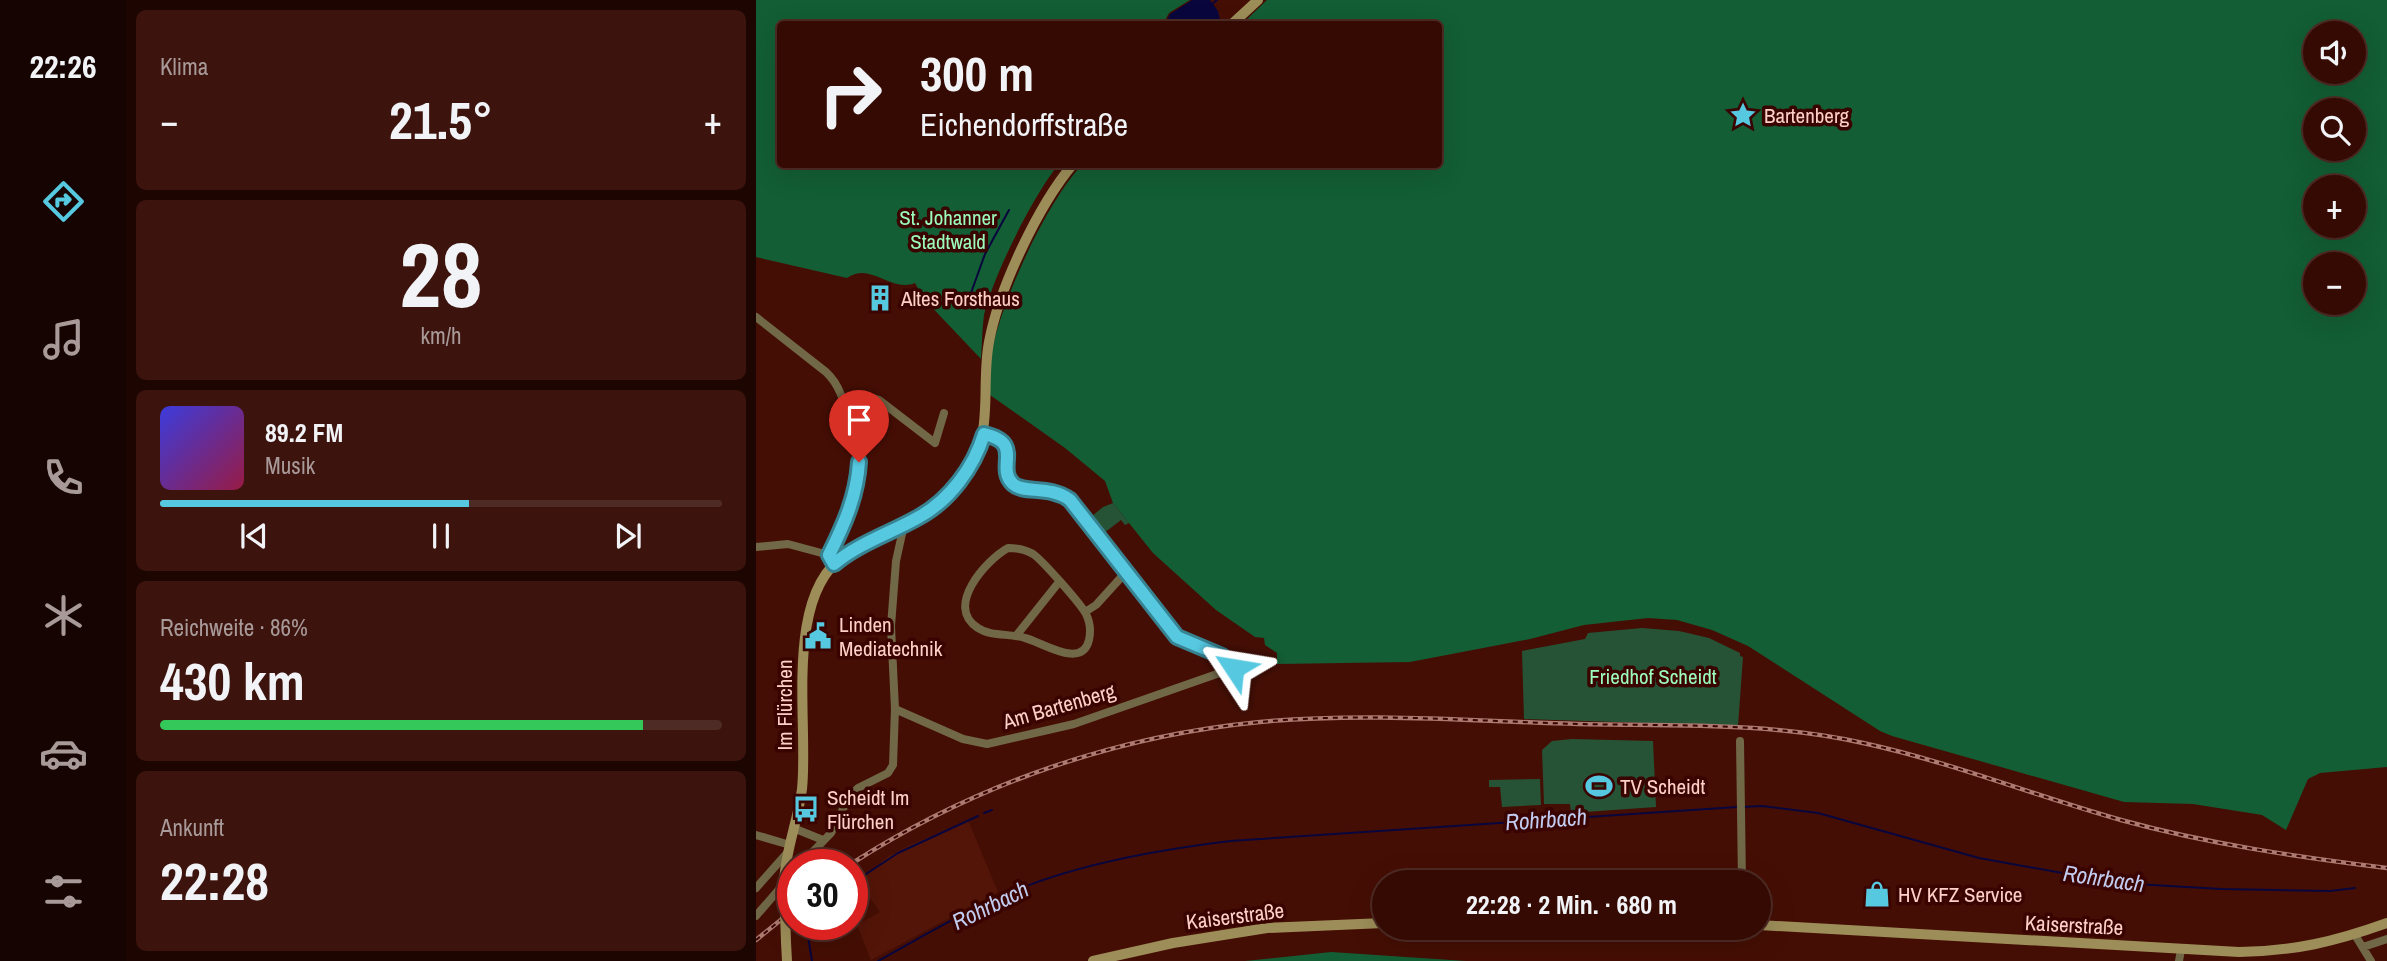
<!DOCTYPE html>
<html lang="de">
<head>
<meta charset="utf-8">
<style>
  :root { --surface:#340a03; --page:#3c130d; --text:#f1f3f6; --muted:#a99a9a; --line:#4e2b25; --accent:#56c9e1 }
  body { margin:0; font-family:"Archivo Narrow",sans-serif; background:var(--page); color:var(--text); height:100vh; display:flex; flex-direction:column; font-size:26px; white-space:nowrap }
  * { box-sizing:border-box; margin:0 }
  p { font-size:23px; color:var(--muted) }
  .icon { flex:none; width:38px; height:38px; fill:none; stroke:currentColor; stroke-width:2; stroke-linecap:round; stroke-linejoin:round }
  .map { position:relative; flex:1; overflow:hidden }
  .panel { display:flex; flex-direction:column; gap:10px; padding:10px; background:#1d0602; width:630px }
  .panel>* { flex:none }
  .top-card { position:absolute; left:21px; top:21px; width:665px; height:147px; border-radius:7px; box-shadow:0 7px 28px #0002,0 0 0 2px var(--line); background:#340a03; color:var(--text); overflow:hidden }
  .fabs { position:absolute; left:1547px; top:21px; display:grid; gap:14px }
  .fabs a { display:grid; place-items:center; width:63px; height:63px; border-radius:50%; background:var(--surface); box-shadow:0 7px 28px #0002,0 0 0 2px var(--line); font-size:35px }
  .speed { position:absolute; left:21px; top:849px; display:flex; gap:14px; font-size:35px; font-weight:700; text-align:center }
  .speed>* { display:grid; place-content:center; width:91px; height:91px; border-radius:50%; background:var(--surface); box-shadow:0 7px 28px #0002,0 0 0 2px var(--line); line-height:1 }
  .speed .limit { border:10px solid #d22; background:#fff; color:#111 }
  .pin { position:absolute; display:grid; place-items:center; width:60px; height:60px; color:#fff; margin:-72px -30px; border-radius:50% 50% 50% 0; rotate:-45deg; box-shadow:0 0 7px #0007 }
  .pin .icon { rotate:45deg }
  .me { position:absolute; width:77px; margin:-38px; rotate:303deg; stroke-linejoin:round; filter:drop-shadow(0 0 5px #0008) }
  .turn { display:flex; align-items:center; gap:24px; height:147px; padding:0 28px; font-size:32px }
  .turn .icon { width:91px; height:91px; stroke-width:2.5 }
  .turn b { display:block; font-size:49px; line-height:60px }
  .big { font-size:52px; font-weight:700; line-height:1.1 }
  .panel .widget { flex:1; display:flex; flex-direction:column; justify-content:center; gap:10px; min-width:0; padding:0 24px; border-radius:10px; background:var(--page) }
  .panel .dial { align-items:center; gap:0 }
  .dial b { font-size:91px; line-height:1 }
  .song { display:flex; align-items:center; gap:21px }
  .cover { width:84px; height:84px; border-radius:10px; background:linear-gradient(135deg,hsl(240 70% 55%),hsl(340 70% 35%)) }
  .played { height:7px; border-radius:4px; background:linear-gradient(90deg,var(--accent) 55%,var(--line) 55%) }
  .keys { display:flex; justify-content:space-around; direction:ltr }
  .heat { display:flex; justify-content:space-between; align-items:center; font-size:38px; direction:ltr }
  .charge { height:10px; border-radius:5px; background:linear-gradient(90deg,#34c759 86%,var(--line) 0) }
  .trip { position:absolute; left:616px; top:870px; width:399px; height:70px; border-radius:35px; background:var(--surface); box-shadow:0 7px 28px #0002,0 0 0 2px var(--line); font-weight:700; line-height:70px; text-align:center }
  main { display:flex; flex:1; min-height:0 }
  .tabs { display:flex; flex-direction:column; width:126px; justify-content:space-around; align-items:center; background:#150401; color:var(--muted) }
  .tabs .icon { width:49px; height:49px }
  .tabs .active { color:var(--accent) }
  .tabs b { font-size:32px; color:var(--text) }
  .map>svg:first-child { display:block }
  .built { fill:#531508 }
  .green { fill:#265336 }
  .forest { fill:#135e34; fill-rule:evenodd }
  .water { fill:#09063d }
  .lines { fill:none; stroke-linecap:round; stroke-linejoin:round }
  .stream { stroke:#09063d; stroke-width:2 }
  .street { stroke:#716847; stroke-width:8 }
  .secondary { stroke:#9d8e59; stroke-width:10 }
  .rail-casing { stroke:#ac7a70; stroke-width:4.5 }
  .rail { stroke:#390300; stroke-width:2; stroke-dasharray:5; stroke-linecap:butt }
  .secondary-bridge { stroke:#9d8e59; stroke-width:10 }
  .route-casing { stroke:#388392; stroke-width:18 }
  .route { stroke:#56c9e1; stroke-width:12 }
  .labels { text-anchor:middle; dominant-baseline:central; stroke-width:7; stroke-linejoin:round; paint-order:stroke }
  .poi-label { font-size:21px; fill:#fed0c6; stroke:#390300; text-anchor:start }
  .park-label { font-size:21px; fill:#9cfcbb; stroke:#390300 }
  .street-label { font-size:21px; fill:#fed0c6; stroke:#390300 }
  .water-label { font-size:23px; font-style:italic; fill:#c2ccf0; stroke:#390300 }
</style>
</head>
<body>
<main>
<nav class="tabs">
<b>22:26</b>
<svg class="icon active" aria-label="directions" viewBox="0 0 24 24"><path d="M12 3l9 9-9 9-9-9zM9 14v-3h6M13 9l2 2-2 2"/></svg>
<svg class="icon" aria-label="music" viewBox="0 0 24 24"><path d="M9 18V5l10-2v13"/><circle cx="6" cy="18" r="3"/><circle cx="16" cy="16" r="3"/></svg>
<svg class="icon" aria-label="phone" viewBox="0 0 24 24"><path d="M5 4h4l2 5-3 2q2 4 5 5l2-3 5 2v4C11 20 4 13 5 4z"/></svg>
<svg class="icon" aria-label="climate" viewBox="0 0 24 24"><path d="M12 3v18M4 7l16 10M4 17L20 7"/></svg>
<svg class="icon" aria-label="car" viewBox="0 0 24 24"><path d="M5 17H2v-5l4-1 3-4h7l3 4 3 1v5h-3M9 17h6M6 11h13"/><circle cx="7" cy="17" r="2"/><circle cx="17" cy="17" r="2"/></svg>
<svg class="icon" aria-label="filters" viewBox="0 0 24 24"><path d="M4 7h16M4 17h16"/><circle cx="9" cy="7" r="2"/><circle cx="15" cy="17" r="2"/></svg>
</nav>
<section class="panel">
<div class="widget"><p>Klima</p>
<div class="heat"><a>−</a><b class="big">21.5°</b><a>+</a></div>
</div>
<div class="widget dial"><b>28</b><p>km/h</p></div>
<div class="widget">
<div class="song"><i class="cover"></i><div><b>89.2 FM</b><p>Musik</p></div></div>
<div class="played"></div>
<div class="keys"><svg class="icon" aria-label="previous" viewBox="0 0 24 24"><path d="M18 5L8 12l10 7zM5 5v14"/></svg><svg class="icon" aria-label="pause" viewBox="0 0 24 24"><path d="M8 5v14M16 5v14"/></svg><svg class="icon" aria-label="next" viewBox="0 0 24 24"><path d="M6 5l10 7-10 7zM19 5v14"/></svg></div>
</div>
<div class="widget"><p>Reichweite · 86%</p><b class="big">430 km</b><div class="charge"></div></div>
<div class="widget"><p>Ankunft</p><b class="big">22:28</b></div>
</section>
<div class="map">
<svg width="1631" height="961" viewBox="0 0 1631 961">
  <rect width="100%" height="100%" fill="#450e04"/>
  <!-- built -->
  <path class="built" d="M212 820 242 892 115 960 101 925 124 912 102 881 133 856 154 845Z"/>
  <!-- green -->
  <path class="green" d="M357 503 373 523 369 525 365 520 348 533 336 516 347 507Z
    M886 628 923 631 953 638 984 653V656L987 657 982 726 768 719 766 651 829 639 832 633Z
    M816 739 897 741 900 807 815 813 814 804H788L786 750 796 741Z
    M784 779 785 805 746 807 744 787H733V780Z"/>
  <!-- forest -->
  <path class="forest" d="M0 0H434L413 13 407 24H24V164L302 165C277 196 237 276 228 315 226 329 226 345 225 359L168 299 159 283C135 293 114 261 91 278L0 257Z
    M511 0H1631V767L1564 773 1552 779 1530 830 1506 815 1437 804 1368 802 1136 736 1124 731 992 646 956 630 921 620 892 618 828 625 774 639 654 662 521 664V653L509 645 508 638 499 637 460 610 397 553 357 503 349 481 309 448 234 395C234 384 232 373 234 363 240 311 290 202 326 165L682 164V24H486ZM1559 33H1598V72H1559ZM1559 110H1598V149H1559ZM1559 187H1598V226H1559ZM1559 264H1598V303H1559Z
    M575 952 710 961H489Z"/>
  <!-- water -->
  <path class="water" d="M436 0H454L462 11 464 20 457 24H409L414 14Z"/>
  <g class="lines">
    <!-- stream -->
    <path class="stream" d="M456 4 461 0
      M279 168 282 164
      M211 304 229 254 253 210
      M986 807 1006 806 1062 813 1223 858 1362 883 1465 889 1574 891 1599 888
      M228 813 236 810
      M101 880 142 853 222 816
      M50 924 56 961
      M122 961C167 936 212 909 260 890 327 863 402 850 474 841L981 807"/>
    <!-- street -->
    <path class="street" d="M0 317 70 372C84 385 88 402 92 420 96 434 101 449 103 462 105 494 87 527 73 555
      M90 412 117 398 123 400 179 443 188 413
      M0 547 32 544 73 555
      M252 548C261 548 269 549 277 554 286 560 325 604 330 614 334 622 335 631 333 640 326 670 286 642 269 638 254 633 235 637 222 628 188 607 230 560 252 548Z
      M329 612 340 605 370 572
      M260 636 303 582
      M139 709 207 739 231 744 318 724 478 668 466 656 421 637 314 500C294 485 268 494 257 484 239 468 269 443 228 434
      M984 741 986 882
      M37 828 67 840
      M0 835 34 845
      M45 864 75 833 92 799 102 788 132 773 137 765 139 709 135 626 140 561 148 525
      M0 888 32 852
      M0 916 37 873
      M1599 935 1615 961
      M1607 947 1631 939
      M1423 961 1425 950"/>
    <!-- secondary -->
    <path class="secondary" d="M476 24 502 0
      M28 883C29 851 42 821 46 789 53 724 27 596 89 555 133 531 175 517 207 476 240 435 224 390 233 342 243 288 282 206 317 164
      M1003 925 1483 952C1539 951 1578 942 1631 923
      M30 942 31 961
      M337 961 417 943 511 928 628 923"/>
    <!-- rail casing -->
    <g class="rail-casing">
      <path id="rail" d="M95 864C218 785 358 736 504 722 609 712 716 721 822 724 916 726 1014 722 1107 743 1195 762 1279 796 1365 820 1452 844 1542 857 1631 868
        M0 940 37 910"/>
    </g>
    <!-- rail -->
    <use href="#rail" class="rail"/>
    <!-- secondary-bridge -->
    <path class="secondary-bridge" d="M28 883 30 942"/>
  </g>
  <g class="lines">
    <!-- route casing -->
    <g class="route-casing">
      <path id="route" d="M103 462C101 496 88 525 73 555L78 564C103 543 135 533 163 517 194 500 218 467 228 434 269 443 239 467 257 484 268 494 294 485 314 500L421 637 466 656 478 668"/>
    </g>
    <!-- route -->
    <use href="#route" class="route"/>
  </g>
  <!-- icons -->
  <defs>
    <g id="sight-bare" transform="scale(2.1)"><path d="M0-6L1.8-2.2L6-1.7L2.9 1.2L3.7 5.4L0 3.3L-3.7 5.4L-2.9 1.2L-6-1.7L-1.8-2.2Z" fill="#56c9e1" stroke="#390300" stroke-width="2.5" paint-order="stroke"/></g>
    <g id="building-bare" transform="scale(2.1)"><path d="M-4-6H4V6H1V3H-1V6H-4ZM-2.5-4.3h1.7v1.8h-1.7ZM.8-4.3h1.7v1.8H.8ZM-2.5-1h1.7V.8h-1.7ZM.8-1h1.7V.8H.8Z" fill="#56c9e1" stroke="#390300" stroke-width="2.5" paint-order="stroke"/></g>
    <g id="civic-bare" transform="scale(2.1)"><path d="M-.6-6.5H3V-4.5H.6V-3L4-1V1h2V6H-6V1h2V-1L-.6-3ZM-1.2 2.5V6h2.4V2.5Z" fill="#56c9e1" stroke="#390300" stroke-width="2.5" paint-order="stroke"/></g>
    <g id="stadium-bare" transform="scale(2.1)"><path d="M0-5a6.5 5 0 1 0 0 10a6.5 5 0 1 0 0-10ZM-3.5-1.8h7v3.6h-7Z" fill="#56c9e1" stroke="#390300" stroke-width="2.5" paint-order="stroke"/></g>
    <g id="bus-bare" transform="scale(2.1)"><path d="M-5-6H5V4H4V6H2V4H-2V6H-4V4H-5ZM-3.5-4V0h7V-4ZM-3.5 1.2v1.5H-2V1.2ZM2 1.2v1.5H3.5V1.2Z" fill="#56c9e1" stroke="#390300" stroke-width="2.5" paint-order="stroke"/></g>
    <g id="shop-bare" transform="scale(2.1)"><path d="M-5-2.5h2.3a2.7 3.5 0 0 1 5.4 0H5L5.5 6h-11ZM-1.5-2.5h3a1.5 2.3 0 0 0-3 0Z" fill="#56c9e1" stroke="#390300" stroke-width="2.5" paint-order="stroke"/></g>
  </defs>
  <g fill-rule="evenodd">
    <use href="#sight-bare" x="987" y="115"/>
    <use href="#building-bare" x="124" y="298"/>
    <use href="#civic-bare" x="62" y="636"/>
    <use href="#stadium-bare" x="843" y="786"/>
    <use href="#bus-bare" x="50" y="809"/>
    <use href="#shop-bare" x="1121" y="894"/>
  </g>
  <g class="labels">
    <!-- poi labels -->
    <g class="poi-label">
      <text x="1008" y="115">Bartenberg</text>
      <text x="145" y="298">Altes Forsthaus</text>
      <text x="83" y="624">Linden<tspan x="83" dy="24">Mediatechnik</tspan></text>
      <text x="864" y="786">TV Scheidt</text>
      <text x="71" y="797">Scheidt Im<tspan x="71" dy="24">Flürchen</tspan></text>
      <text x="1142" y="894">HV KFZ Service</text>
    </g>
    <!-- park labels -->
    <g class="park-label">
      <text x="192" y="217">St. Johanner<tspan x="192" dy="24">Stadtwald</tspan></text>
      <text x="897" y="676">Friedhof Scheidt</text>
    </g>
    <!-- street labels -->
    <g class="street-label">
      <text transform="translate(28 705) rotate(-90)">Im Flürchen</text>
      <text transform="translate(303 706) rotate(-16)">Am Bartenberg</text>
      <text transform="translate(479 916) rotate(-7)">Kaiserstraße</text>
      <text transform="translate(1318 925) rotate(3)">Kaiserstraße</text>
    </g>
    <!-- water labels -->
    <g class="water-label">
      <text transform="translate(790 819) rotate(-4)">Rohrbach</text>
      <text transform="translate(1348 878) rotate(8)">Rohrbach</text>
      <text transform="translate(234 905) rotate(-26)">Rohrbach</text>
    </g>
  </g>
</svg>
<div class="fabs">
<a><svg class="icon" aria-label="sound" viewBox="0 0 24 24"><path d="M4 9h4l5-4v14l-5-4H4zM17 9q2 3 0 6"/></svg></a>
<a><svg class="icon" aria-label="search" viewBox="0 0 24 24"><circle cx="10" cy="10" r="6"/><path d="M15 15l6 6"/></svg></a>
<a>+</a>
<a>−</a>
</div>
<div class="speed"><div class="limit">30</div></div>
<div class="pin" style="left:103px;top:462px;background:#d93025"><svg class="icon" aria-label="arrive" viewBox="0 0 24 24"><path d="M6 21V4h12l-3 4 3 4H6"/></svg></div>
<svg class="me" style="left:478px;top:668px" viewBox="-20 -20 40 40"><path d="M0-17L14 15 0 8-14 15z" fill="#56c9e1" stroke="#fff" stroke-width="4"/></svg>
<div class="trip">22:28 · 2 Min. · 680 m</div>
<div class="top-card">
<div class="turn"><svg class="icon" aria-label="right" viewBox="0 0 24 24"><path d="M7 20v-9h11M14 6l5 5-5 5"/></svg><div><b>300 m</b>Eichendorffstraße</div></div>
</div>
</div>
</main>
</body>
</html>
